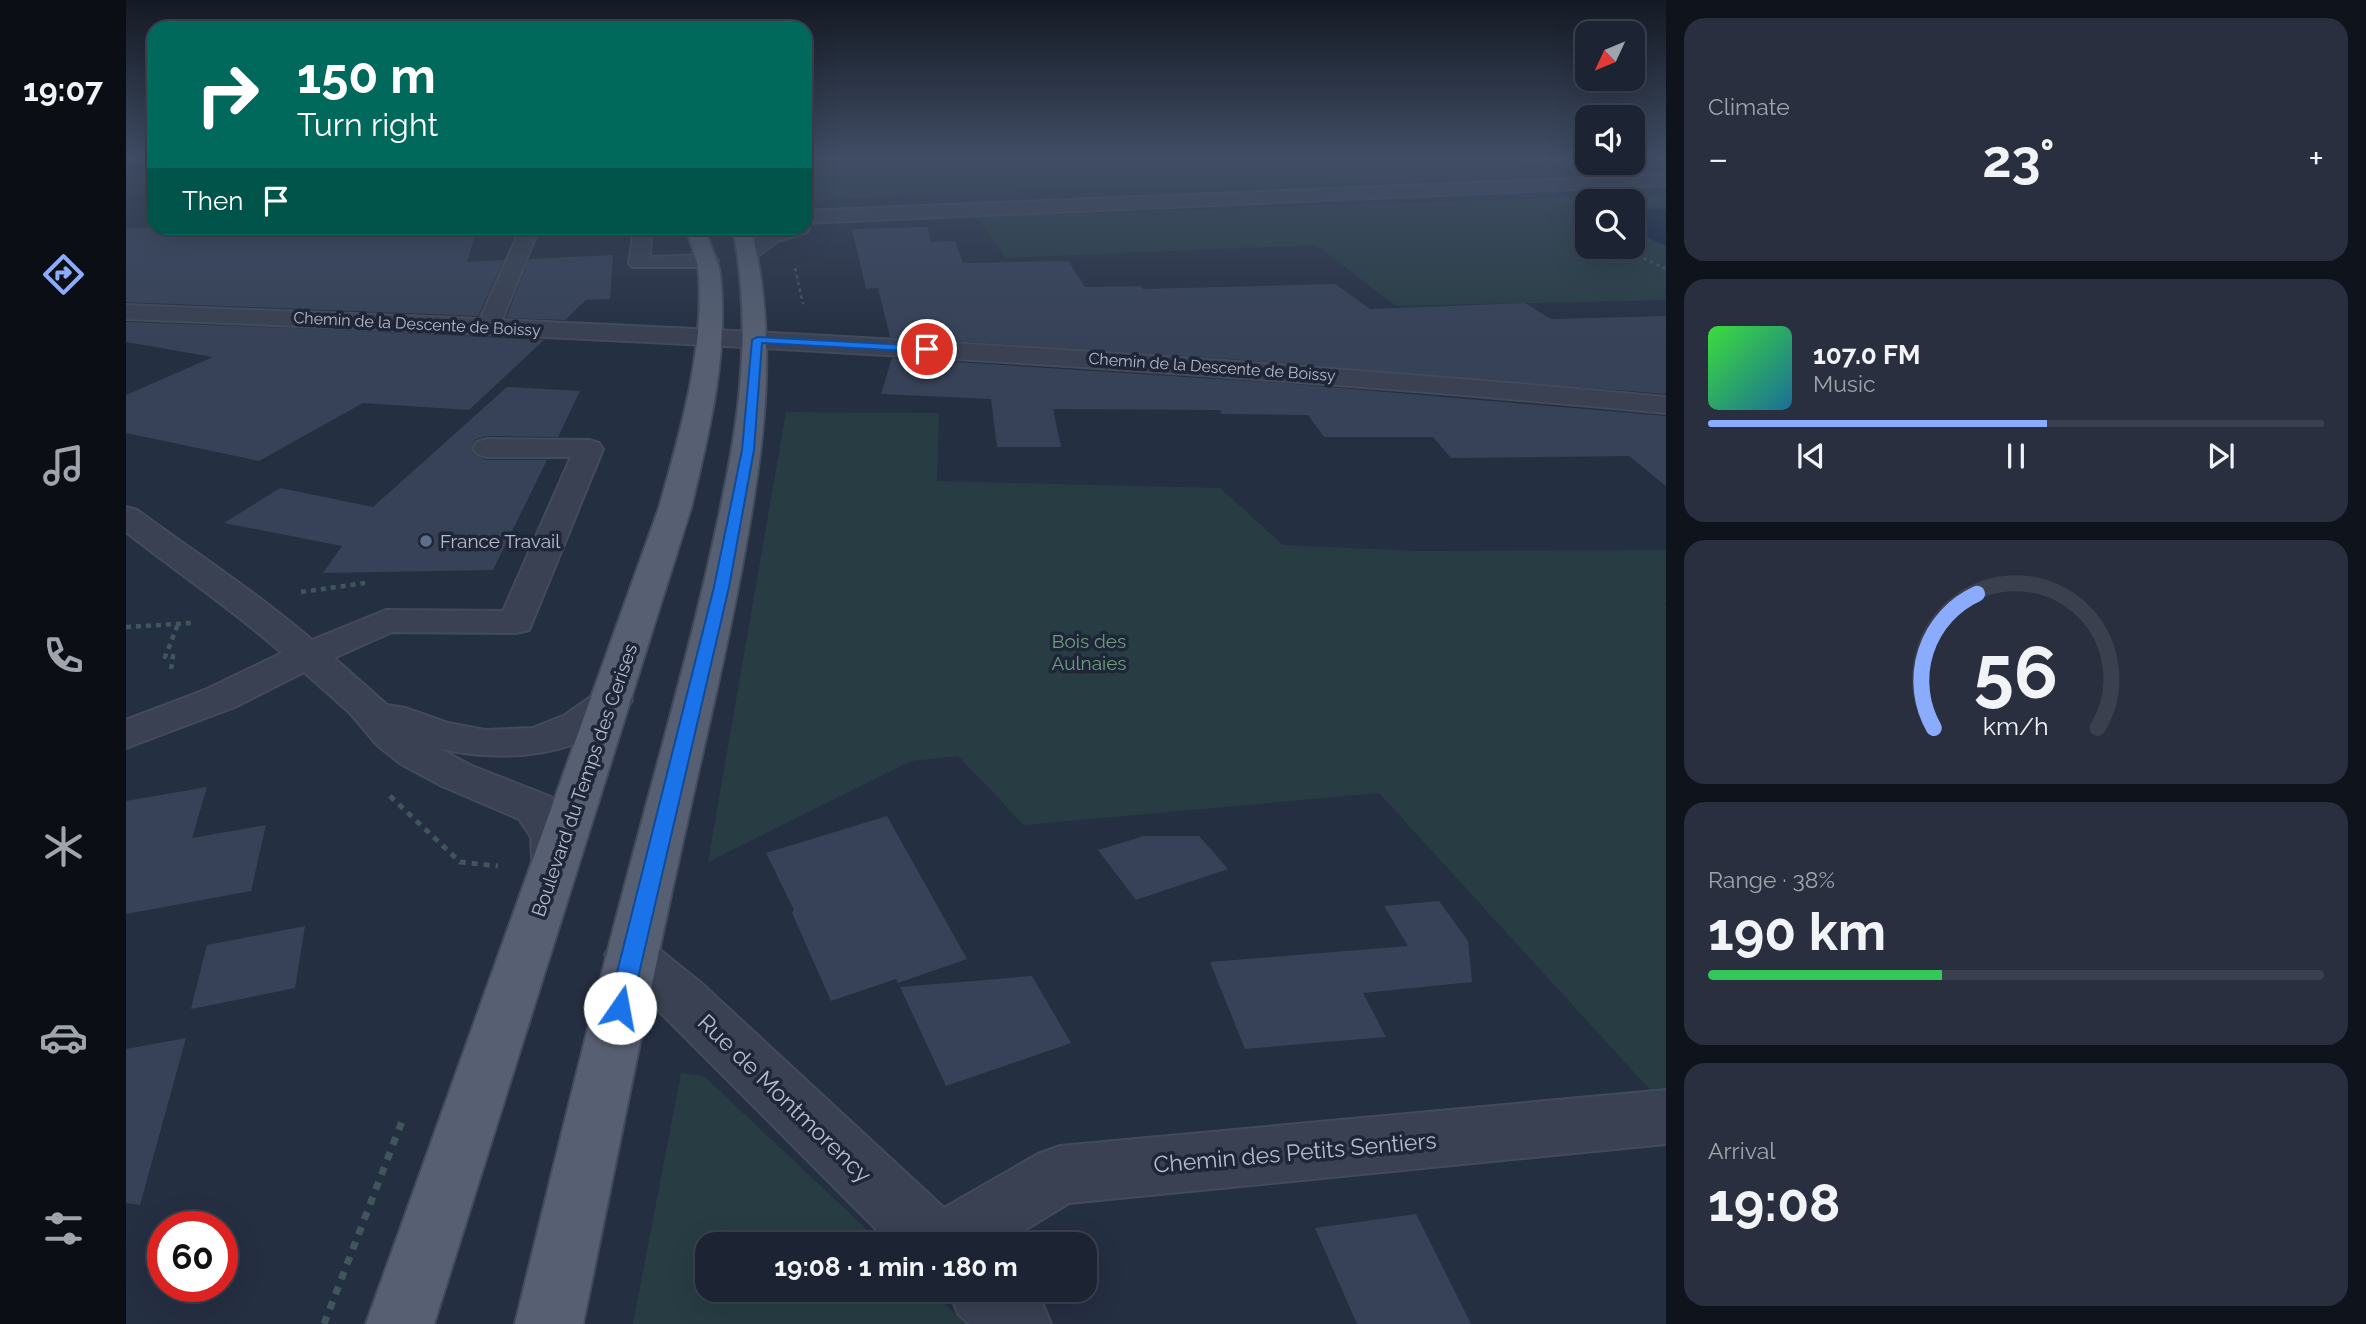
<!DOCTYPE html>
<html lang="en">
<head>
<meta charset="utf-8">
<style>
  :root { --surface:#1c2332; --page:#292f3e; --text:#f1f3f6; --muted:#a0a4ac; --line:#3a404d; --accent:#8bacfc }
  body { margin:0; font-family:Raleway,sans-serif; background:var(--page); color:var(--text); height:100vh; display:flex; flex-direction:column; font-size:26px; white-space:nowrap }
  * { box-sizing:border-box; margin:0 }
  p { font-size:23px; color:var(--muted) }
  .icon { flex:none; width:38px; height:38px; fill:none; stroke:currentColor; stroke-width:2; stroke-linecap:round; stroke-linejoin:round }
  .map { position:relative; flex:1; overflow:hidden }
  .drawer { display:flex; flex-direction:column; gap:18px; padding:18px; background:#0f131c; width:700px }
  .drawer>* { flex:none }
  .guide { position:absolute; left:21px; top:21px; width:665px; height:214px; border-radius:21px; box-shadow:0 7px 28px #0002,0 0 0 2px var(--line); background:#00695c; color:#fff; overflow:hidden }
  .needle { width:46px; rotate:226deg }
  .fabs { position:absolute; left:1449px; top:21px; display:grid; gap:14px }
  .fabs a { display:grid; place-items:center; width:70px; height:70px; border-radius:14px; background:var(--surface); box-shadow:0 7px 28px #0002,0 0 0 2px var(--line); font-size:35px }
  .speed { position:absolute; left:21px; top:1211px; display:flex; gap:14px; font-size:35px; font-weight:700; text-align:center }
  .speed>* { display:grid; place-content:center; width:91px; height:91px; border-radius:50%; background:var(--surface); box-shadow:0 7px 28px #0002,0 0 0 2px var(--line); line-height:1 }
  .speed .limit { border:10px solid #d22; background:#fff; color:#111 }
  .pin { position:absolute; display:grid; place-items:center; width:60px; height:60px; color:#fff; margin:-30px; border:4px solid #fff; border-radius:50%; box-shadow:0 2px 7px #0007 }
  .me { position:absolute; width:77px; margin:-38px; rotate:12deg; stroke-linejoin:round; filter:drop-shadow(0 0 5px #0008) }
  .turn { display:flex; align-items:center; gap:24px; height:147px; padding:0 35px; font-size:32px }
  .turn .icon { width:91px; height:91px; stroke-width:2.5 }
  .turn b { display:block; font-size:49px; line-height:60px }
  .then { display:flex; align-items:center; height:66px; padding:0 35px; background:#0003; gap:14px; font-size:26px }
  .big { font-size:52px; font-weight:700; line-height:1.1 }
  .drawer .tile { flex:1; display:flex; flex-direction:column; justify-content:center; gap:10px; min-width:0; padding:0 24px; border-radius:21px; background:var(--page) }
  .drawer .dial { align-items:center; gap:0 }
  .dial svg { height:182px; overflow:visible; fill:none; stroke:var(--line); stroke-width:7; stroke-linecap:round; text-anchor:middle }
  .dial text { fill:var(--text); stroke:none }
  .song { display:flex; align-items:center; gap:21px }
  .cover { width:84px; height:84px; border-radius:10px; background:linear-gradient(135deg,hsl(120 70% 55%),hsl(200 70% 35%)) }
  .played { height:7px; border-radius:4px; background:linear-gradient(90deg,var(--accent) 55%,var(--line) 55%) }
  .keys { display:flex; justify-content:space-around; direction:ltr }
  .heat { display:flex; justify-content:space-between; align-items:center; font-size:38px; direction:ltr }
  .charge { height:10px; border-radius:5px; background:linear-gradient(90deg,#34c759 38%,var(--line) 0) }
  .trip { position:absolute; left:569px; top:1232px; width:402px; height:70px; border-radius:21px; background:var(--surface); box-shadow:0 7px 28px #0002,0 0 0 2px var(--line); font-weight:700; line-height:70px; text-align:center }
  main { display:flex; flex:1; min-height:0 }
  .tabs { display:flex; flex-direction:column; width:126px; justify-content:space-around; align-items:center; background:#0b0e14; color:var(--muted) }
  .tabs .icon { width:49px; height:49px }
  .tabs .current { color:var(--accent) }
  .tabs b { font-size:32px; color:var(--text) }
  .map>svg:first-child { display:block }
  .green { fill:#273d43; fill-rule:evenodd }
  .water { fill:#172441 }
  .building { fill:#374258 }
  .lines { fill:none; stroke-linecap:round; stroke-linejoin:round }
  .minor-casing { stroke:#434a5b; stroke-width:4 }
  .major-casing { stroke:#434a5b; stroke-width:4 }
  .path-far4 { stroke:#40565b; stroke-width:2; stroke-dasharray:2.5 2.5; stroke-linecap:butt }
  .path-far3 { stroke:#40565b; stroke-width:2.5; stroke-dasharray:3.5 3.5; stroke-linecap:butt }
  .path-far2 { stroke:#40565b; stroke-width:4.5; stroke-dasharray:5 5; stroke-linecap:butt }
  .path-far1 { stroke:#40565b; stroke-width:5; stroke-dasharray:6 6; stroke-linecap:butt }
  .path { stroke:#40565b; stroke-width:7; stroke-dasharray:8 8; stroke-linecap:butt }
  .minor { fill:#394152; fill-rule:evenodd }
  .major { fill:#576072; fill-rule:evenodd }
  .route { fill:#1a73e8; stroke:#114b97; stroke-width:2 }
  .service-dot { fill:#5c6f8a; stroke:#1e2637; stroke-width:2.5 }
  .labels { text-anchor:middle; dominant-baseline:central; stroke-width:7; stroke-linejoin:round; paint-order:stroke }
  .far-street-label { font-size:16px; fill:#b6bccc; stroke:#1e2637 }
  .poi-label { font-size:19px; fill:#b6bccc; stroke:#1e2637; text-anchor:start }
  .park-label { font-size:19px; fill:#6c9e7c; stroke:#1e2637 }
  .street-label { font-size:19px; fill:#b6bccc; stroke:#1e2637 }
  .near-street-label { font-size:23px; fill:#b6bccc; stroke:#1e2637 }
</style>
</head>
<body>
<main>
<nav class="tabs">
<b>19:07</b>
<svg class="icon current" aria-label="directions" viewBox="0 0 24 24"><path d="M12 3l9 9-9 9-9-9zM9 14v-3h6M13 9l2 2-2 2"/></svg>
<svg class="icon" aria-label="music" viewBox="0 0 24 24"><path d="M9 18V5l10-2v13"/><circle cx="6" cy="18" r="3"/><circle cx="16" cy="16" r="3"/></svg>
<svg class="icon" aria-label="phone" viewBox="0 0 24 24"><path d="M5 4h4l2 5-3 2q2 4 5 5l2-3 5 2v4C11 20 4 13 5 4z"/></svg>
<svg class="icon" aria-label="climate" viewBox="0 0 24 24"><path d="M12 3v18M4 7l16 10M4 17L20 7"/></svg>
<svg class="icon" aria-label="car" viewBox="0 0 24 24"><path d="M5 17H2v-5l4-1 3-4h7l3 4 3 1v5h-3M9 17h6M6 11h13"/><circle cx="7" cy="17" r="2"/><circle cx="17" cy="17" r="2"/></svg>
<svg class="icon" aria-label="filters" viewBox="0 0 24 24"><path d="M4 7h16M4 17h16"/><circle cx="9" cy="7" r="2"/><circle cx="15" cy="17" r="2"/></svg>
</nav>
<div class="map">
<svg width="1540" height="1324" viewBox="0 0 1540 1324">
  <rect width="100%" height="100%" fill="#252f42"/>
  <!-- green -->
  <path class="green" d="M679 156H1365L1414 176 999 191 843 192 680 201Z
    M1540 194V300L1270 306 1190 245 880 258 851 217ZM1461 201H1507V247H1461Z
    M660 412 813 413 811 481 1094 488 1157 545 1292 551 1540 550V603L1538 604 1540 606V1090L1526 1092 1253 793 898 825 832 756 785 761 582 862Z
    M555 1073 578 1076 756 1244H581V1290H804L840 1324H507Z"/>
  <!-- water -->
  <path class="water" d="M1540 209V246L1507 231V210Z"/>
  <!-- building -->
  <path class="building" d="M801 227 805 242 829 241 837 263 942 261 959 287 1014 286 1017 289 1209 284 1244 309 1399 303 1425 319 1540 316V394L1104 359 764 337 752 288 740 289 726 229Z
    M0 228H273V236L350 232 341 262 378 260 352 316 0 302Z
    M487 255 484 299 460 300 439 320 380 318 403 259Z
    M0 322 193 329 418 340 343 410 237 403 133 461 0 433V395L87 357 0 342Z
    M766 358 1155 383 1540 416V486L1503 456 1325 458 1307 437H1198L1182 415 1096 414 1094 410 927 409 935 447H871L865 399 755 394Z
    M381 387 454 391 432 437 361 436 350 439 345 447 349 455 360 460H421L367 570 197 573 216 546 98 523 154 488 247 507Z
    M81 787 66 838 140 825 125 891 0 914V801Z
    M761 816 841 959 772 983 770 979 705 1001 666 913 668 910 640 853Z
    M1018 836H1073L1102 869 1010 900 972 850Z
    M1313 901 1342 941 1346 982 1237 993 1260 1037 1119 1049 1084 962 1282 946 1258 906Z
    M179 926 169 988 65 1009 81 945Z
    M906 976 945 1043 820 1086 774 987Z
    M60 1038 14 1205 0 1203V1049Z
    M1290 1214 1345 1324H1231L1189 1228Z"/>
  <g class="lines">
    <!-- minor casing -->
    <g class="minor-casing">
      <path id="minor" d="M1540 175V185L679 223V211Z
        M679 224 683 228 681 232 652 241 630 257H616L613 253C629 231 654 228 679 228Z
        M395 228H413L376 320C765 337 1153 361 1540 397V413C1028 365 514 339 0 319V305L354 319Z
        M508 228 525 229 524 257 582 255 589 257 592 261 589 265 582 267H506L503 263Z
        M361 439 463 440 473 443 477 449 403 630 390 633 266 632 208 658 261 705 279 708 322 723 359 730 407 728 439 715 472 692 486 689 500 692 506 701C466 760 373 763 312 748L346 766 425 797 451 836 454 858 447 870 430 875 413 870 406 858 405 837 393 819 316 786 275 764 251 745 224 713 178 672 109 707 0 748V720L81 689 156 653C107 610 52 573 0 532V507L11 510C70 553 131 593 186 640L260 610 377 611 445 457H361L351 454 347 448 351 442Z
        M505 935 523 941 575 983 818 1208 912 1154 934 1146 1540 1090V1144L943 1203 876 1244H765L537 1015 487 969 479 955 487 941Z
        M823 1290H904L915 1300 925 1324H843L832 1314Z"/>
    </g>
    <!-- major casing -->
    <g class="major-casing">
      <path id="major" d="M561 228H579C582 244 592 258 594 274 603 352 583 433 565 508L308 1324H240L533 508C554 433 578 353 573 275 572 258 563 244 561 228Z
        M607 228H625C652 338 639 440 619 550 602 648 578 744 557 841 521 1001 490 1163 457 1324H389C429 1161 468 998 512 836 537 742 564 648 585 552 610 442 629 340 607 228Z"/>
    </g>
    <!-- path-far4 -->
    <path class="path-far4" d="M860 156H969
      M1037 156 1151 157
      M1495 247 1509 254"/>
    <!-- path-far3 -->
    <path class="path-far3" d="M1505 252 1540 269
      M669 268 677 304"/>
    <!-- path-far2 -->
    <path class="path-far2" d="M175 592 239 583
      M0 627 66 623
      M45 669 47 656 39 657 52 624"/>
    <!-- path-far1 -->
    <path class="path-far1" d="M264 796 334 862 372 866"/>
    <!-- path -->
    <path class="path" d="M198 1324 278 1116"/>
    <!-- minor -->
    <use href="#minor" class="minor"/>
    <!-- major -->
    <use href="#major" class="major"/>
  </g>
  <!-- sky -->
  <linearGradient id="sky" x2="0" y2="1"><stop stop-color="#141a24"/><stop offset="0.46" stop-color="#404d65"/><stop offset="1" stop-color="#404d65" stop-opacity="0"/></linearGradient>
  <rect width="1540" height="342" fill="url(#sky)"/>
  <!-- route -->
  <path class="route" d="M631 337 801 346 806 349 801 352 636 343 628 450 603 587 505 1008 502 1015 494 1017 486 1015 482 1008 588 587 616 450 626 340Z"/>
  <!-- markers -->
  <circle class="service-dot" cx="300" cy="541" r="7"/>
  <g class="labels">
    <!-- far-street labels -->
    <g class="far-street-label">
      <text transform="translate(291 324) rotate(3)">Chemin de la Descente de Boissy</text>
      <text transform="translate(1086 367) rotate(4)">Chemin de la Descente de Boissy</text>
    </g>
    <!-- poi labels -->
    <g class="poi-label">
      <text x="314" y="541">France Travail</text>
    </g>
    <!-- park labels -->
    <g class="park-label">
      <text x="963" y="641">Bois des<tspan x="963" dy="22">Aulnaies</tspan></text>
    </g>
    <!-- street labels -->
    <g class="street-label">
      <text transform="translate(458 780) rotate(-71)">Boulevard du Temps des Cerises</text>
    </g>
    <!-- near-street labels -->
    <g class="near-street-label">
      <text transform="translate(659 1098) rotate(44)">Rue de Montmorency</text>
      <text transform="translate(1169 1152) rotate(-5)">Chemin des Petits Sentiers</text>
    </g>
  </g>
</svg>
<div class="fabs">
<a><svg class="needle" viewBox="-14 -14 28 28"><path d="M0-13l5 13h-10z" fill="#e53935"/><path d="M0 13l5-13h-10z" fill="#a0a4ac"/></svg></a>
<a><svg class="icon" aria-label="sound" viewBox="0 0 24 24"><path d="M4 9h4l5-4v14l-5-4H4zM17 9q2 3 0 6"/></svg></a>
<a><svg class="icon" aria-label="search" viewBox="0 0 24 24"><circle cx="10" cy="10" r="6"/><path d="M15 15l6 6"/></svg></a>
</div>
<div class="speed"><div class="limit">60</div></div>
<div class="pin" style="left:801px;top:349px;background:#d93025"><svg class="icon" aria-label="arrive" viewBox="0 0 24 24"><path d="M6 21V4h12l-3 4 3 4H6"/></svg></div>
<svg class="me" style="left:494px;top:1008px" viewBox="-20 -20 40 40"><circle r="19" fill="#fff"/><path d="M0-13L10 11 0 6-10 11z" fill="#1a73e8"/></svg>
<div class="trip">19:08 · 1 min · 180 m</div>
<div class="guide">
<div class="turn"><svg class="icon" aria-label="right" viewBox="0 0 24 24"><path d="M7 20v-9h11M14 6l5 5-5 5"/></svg><div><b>150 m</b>Turn right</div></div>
<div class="then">Then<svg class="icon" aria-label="arrive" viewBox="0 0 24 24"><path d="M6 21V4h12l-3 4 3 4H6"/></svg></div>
</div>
</div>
<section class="drawer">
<div class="tile"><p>Climate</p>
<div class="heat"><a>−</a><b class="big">23°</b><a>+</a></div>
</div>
<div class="tile">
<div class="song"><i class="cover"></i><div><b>107.0 FM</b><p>Music</p></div></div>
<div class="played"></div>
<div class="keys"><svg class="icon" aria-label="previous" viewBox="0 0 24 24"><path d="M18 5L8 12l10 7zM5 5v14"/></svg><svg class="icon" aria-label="pause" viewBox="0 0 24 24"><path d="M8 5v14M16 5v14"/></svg><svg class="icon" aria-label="next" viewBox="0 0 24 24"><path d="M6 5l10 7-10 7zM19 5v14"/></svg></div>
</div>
<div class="tile dial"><svg viewBox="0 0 100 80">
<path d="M14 69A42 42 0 1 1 86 69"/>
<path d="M14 69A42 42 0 0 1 33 10" stroke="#8bacfc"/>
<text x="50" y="56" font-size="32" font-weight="700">56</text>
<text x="50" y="72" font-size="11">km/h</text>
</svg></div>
<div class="tile"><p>Range · 38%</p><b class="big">190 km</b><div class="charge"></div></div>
<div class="tile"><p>Arrival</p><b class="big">19:08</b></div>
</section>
</main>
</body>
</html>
